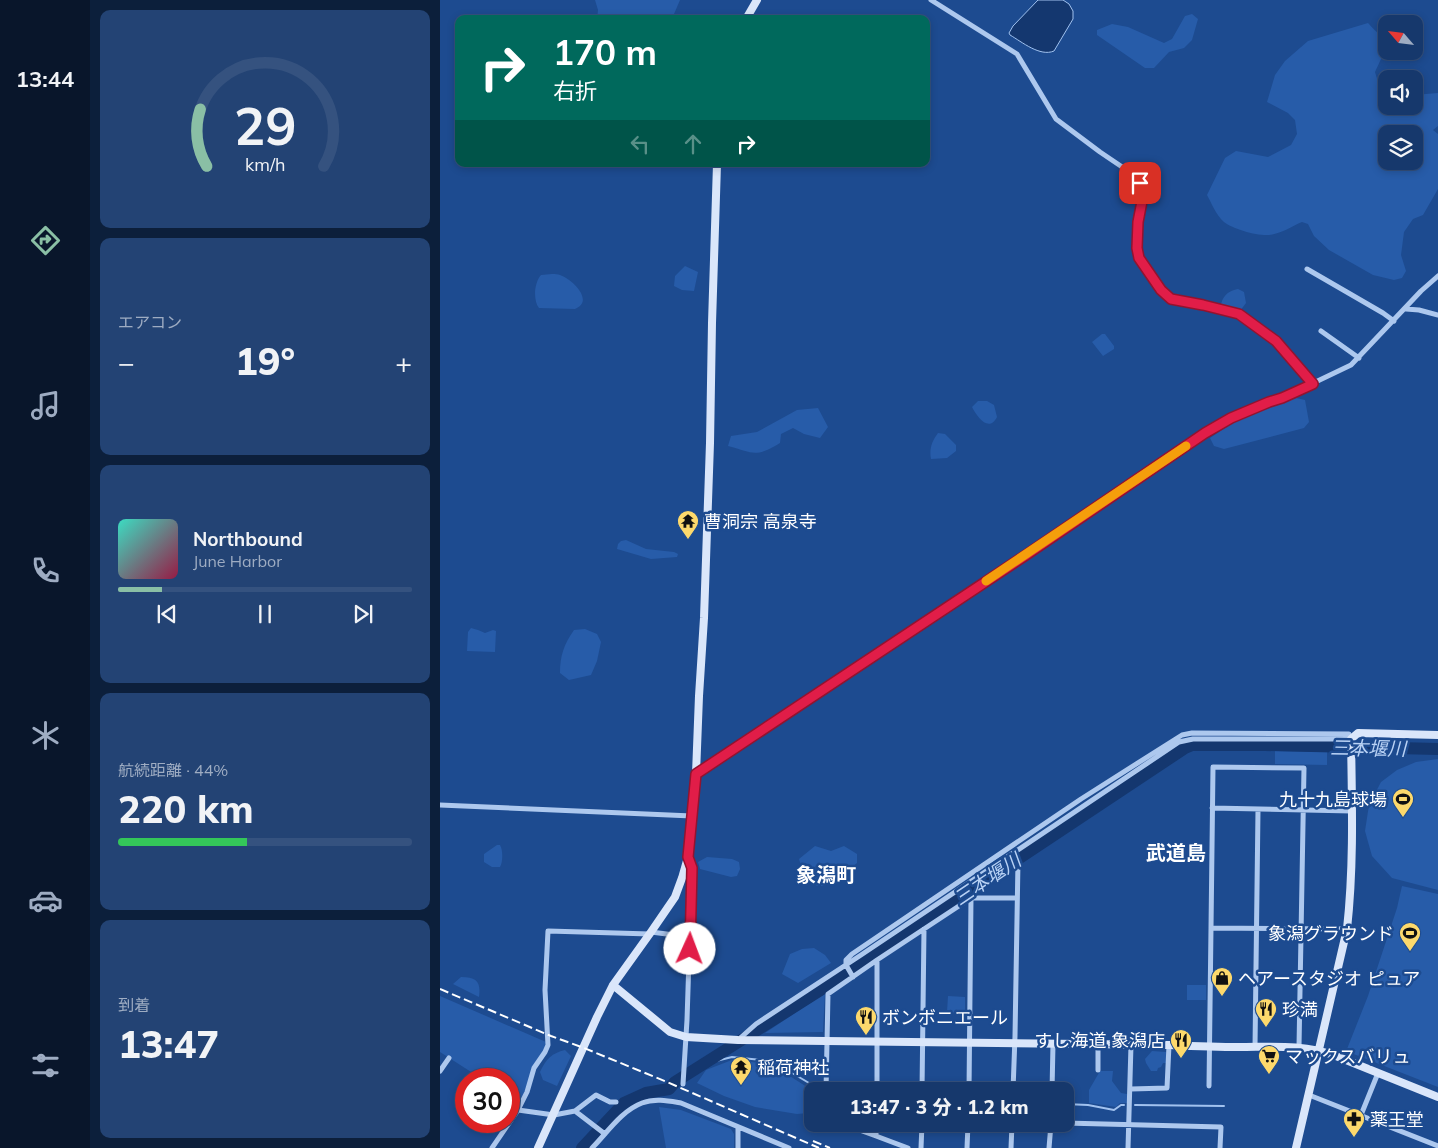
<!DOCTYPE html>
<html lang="ja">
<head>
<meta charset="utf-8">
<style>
  :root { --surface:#16386c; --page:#234374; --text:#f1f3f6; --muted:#9eacc2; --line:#35527f; --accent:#8abfa5 }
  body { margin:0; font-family:Mulish,"Noto Sans JP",sans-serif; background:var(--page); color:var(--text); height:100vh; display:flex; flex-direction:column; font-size:19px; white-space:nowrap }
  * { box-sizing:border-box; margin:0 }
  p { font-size:16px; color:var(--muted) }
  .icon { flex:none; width:28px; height:28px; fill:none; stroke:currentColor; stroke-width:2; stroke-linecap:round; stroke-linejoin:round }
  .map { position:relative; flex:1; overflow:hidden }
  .details { display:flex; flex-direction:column; gap:10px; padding:10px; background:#0c1f3b; width:350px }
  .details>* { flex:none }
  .banner { position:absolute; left:15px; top:15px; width:475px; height:152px; border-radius:10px; box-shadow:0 2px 8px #0003,0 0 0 1px var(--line); background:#00695c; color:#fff; overflow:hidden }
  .needle { width:32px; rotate:298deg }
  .buttons { position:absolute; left:938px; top:15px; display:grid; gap:10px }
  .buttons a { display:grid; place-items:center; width:45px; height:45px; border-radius:10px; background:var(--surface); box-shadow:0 2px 8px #0003,0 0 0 1px var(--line); font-size:25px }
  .speed { position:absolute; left:15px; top:1068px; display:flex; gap:10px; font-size:25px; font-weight:700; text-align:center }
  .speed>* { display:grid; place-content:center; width:65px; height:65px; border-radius:50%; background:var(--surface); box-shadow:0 2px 8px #0003,0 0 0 1px var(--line); line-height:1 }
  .speed .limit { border:8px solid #d22; background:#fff; color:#111 }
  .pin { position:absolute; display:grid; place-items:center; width:42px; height:42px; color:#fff; margin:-21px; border-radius:10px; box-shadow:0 2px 8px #0006 }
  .me { position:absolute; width:55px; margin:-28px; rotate:2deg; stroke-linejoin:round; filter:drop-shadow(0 0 4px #0008) }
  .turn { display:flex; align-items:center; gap:18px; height:105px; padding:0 15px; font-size:22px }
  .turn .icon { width:65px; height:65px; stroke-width:2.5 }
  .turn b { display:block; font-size:35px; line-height:42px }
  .lanes { display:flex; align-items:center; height:48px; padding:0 15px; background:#0003; justify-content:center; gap:25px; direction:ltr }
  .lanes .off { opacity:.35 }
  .big { font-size:38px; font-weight:800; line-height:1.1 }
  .details .card { flex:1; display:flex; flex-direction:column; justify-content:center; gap:8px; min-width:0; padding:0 18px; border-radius:10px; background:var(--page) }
  .details .dial { align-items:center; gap:0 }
  .dial svg { height:130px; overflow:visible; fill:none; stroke:var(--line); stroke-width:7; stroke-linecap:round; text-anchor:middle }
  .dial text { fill:var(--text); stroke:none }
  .song { display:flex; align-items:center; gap:15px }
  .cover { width:60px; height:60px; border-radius:8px; background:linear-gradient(135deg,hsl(170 70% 55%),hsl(340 70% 35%)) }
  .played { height:5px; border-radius:2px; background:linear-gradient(90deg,var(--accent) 15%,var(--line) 15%) }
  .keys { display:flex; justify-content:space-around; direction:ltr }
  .heat { display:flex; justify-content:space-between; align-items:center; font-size:28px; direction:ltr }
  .charge { height:8px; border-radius:4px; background:linear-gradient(90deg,#34c759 44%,var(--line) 0) }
  .trip { position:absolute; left:364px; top:1082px; width:270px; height:50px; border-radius:10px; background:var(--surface); box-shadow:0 2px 8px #0003,0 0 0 1px var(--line); font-weight:800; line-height:50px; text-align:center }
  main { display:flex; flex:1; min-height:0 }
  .dock { display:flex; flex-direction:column; width:90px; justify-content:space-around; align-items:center; background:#09162b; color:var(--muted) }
  .dock .icon { width:35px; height:35px }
  .dock .selected { color:var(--accent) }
  .dock b { font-size:22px; color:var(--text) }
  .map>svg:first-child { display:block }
  .green { fill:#275ca9; fill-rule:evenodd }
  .water { fill:#14376f; stroke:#a1c2ef }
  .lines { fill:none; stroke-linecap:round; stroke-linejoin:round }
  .stream { stroke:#a1c2ef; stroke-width:2 }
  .river { stroke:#14376f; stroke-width:12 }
  .street { stroke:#adc8ee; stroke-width:5 }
  .secondary { stroke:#dae6fa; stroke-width:8 }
  .rail { stroke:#fff; stroke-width:2; stroke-dasharray:9 4; stroke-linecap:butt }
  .route-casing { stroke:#92132f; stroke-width:12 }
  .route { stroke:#e11d48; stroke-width:9 }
  .slow { stroke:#f59e0b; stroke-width:9 }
  .labels { text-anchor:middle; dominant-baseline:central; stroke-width:5; stroke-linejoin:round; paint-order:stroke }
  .poi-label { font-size:18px; fill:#fff; stroke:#1d4b90; text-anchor:start }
  .water-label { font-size:19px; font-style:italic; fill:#b9d2f5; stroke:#1d4b90 }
  .quarter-label { font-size:20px; font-weight:bold; fill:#fff; stroke:#1d4b90 }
</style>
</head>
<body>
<main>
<nav class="dock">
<b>13:44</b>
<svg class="icon selected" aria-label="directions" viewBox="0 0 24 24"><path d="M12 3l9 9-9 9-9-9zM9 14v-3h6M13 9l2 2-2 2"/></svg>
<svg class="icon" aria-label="music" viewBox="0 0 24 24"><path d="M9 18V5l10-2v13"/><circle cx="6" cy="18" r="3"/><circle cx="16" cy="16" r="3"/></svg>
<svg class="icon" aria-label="phone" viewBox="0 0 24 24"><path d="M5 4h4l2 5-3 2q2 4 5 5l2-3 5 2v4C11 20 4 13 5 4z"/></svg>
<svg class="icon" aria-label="climate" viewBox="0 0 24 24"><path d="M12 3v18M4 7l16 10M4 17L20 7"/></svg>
<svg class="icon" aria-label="car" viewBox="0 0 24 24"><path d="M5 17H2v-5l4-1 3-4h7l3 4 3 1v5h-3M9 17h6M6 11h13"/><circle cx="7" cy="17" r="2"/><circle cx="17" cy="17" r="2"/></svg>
<svg class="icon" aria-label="filters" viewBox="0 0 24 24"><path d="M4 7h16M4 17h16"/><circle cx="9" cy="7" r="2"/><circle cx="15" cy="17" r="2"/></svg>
</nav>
<section class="details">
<div class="card dial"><svg viewBox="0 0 100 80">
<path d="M14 69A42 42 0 1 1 86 69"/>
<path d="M14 69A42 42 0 0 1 10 34" stroke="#8abfa5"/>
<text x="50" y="56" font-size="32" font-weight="700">29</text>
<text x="50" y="72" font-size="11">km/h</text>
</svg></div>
<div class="card"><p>エアコン</p>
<div class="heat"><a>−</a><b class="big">19°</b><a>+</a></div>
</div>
<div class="card">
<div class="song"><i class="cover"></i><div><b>Northbound</b><p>June Harbor</p></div></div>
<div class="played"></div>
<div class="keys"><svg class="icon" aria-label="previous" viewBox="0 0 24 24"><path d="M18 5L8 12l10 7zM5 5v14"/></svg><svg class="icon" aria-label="pause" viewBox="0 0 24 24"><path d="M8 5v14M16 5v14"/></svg><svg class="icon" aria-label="next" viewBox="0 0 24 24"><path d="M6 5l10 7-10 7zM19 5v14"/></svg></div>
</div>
<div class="card"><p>航続距離 · 44%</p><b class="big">220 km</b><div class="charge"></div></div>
<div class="card"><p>到着</p><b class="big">13:47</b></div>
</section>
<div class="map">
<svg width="998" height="1148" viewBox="0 0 998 1148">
  <rect width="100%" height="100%" fill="#1d4b90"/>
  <!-- green -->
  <path class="green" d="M155 0H240L234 14V19H157L158 10Z
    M752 14 758 19 752 40 744 48 729 52 714 68H705L657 35V30L672 24 688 27 724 43 732 39 745 16Z
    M928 23C935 31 945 38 946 48L935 72 938 82 946 92V106H974V95L998 93V126L993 130 998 134V189L983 215 973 219 964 232 961 255 966 271 962 278 954 280 933 275 889 250 874 236 868 224 862 222C852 226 841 234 829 235 817 236 793 229 784 222 776 215 772 204 767 195L785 158 796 151 828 157 851 145 857 134 855 120 848 113 827 102 835 75 845 61 868 41ZM946 134H974V161H946Z
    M245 266 258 272 254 291 242 290 234 286 235 276Z
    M112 274C115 274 118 274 120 275 132 279 155 301 135 309L99 308C93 300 94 283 101 275Z
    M798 289 804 292 806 303 800 311 783 306 781 304C784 294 789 291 798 289Z
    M662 334H665L674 346V349L663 356 652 342Z
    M856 398 865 400 869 422 864 428 784 449 774 446 770 438 797 420Z
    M538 401H547L554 405 557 417C549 433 537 417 532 407Z
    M378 408 388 427 380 438 364 434 353 428 341 434 340 443C315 458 314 453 288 446L291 436 317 432 357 410Z
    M498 433 505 434 516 445V451L507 458 491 459C489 449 492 441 498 433Z
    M186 540 206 549 234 552 238 554 237 557 211 559 177 549 178 544 181 541Z
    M31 628 38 630 45 633 53 630 56 631 55 652 27 651 28 632Z
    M145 629 157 634 161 642 157 661 151 675 129 680 120 673C120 656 124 644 134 630Z
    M835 751 887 752V765L835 764Z
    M998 759V890L952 878 932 856 925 831 929 805 941 782 957 770 976 762Z
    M57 845H60C63 850 63 862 60 867H52L44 862V854Z
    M375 846 391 851 404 846 417 854V863C393 884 372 904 359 859Z
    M267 857 292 859 299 862 300 869 297 876 291 877 260 869 258 862Z
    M962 886 998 894V1087L911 1053 907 1049 928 996 957 908Z
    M374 948 385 955 391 963 358 983 342 974 350 954 362 949Z
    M21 977C37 977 41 982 39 997L13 984Z
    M747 985H766V1000H747Z
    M385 993 383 1032 325 1033Z
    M0 996 106 1042 103 1053 80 1102 69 1095V1079H42L0 1052Z
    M508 996 525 997V1013L507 1012Z
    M125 1050 131 1056 117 1086 103 1080 100 1072C106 1059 112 1053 125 1050Z
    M712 1051 726 1052V1063H723L721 1067 718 1068 717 1071H711L706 1063 705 1059Z
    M292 1060 331 1064 370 1089 372 1093V1110L368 1113 357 1114 315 1107 284 1096 257 1083 266 1070Z
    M660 1071H673L672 1081 681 1093 687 1094V1103H680L676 1107 649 1103V1090Z
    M219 1107 241 1110 291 1129 294 1134V1148H226Z"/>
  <!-- water -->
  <path class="water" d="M598 0H623L629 4 633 11V19L614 51C600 57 582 42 570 35L569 33 573 26Z"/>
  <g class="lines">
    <!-- stream -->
    <path class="stream" d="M264 1064 292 1057 332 1061 369 1083 377 1091
      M625 1104 648 1105 674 1110 681 1105H684
      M695 1105 784 1106"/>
    <!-- river -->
    <path class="river" d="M142 1148 184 1103 206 1093 229 1089 235 1082 379 991 745 748 752 745H825L998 749"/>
    <!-- street -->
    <path class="street" d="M491 0 577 54 616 119 660 152 694 175 700 183 703 196 699 222 697 248 699 258 721 291 731 299 763 305 799 314 836 341 873 384
      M867 269 943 313 954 321
      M966 309 979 310 998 315
      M881 331 919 358
      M256 774 586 555 765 433 791 418 829 402 842 398 911 365 981 291 998 276
      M0 805 252 816
      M772 808 912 811
      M573 853 578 861 575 1036 573 1091
      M771 928 773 767 864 768 859 1047
      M211 932 250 937
      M413 977 406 965V960L412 954 641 799 742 735 752 733 909 734
      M298 1040 316 1024 421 955 739 742 753 739H911
      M815 1047 818 810
      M658 1070V1045
      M0 1071 9 1058
      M243 1084 247 1020 252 868 248 858
      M769 1086 771 928 907 929
      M691 1089 727 1088 729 1045
      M386 1091 388 994 437 960
      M437 1091V960L531 898
      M482 1091 484 929
      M529 1091 531 898H577
      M612 1091 613 1044
      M869 1095 998 1146
      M78 1110 87 1092 94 1068 105 1052 108 1045 105 990 108 931 210 934
      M135 1111 156 1095 170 1102H176
      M921 1115 938 1073
      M625 1123 781 1127 780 1148
      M403 1124 436 1136
      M436 1124V1136L468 1148
      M52 1148 78 1110 114 1115 135 1111 165 1134
      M152 1148C167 1133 181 1111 202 1103 215 1098 229 1101 241 1103L349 1148
      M298 1148V1128
      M481 1148 482 1124
      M527 1148 528 1124
      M571 1148 572 1124
      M609 1148 611 1124
      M688 1148 691 1045"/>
    <!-- secondary -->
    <path class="secondary" d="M306 19 317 0
      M173 985 230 1032 246 1037 298 1040 729 1045C752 1046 776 1047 799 1047 833 1047 863 1044 896 1056L998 1097
      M98 1148 157 1017 173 985 211 932 235 897 242 878 248 857 256 774 259 696 264 618 270 443 272 323 277 164
      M856 1148 907 929C914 866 912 802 911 739L918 733 998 735"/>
    <!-- rail -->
    <path class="rail" d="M0 989 111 1036 144 1048 227 1082 379 1148
      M373 1141 390 1148"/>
  </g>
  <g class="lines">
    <!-- route casing -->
    <g class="route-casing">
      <path id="route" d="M250 949 252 868 248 857 256 774 586 555 765 433 791 418 829 402 842 398 873 384 836 341 799 314 763 305 731 299 721 290 699 258 697 248 698 222 703 196 700 183"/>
    </g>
    <!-- route -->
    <use href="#route" class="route"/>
    <!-- slow -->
    <path class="slow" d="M546 581 746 446"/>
  </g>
  <!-- icons -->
  <defs>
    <g id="temple-pin" transform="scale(1.125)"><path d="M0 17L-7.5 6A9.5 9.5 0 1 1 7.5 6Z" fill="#fdd96c" stroke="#1d4b90"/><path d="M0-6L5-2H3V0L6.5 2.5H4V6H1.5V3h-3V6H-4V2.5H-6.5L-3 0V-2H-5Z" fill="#111"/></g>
    <g id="stadium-pin" transform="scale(1.125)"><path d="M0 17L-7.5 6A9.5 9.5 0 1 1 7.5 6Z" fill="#fdd96c" stroke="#1d4b90"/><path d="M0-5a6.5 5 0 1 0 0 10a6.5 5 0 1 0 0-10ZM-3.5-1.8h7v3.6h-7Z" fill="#111"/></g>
    <g id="shop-pin" transform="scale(1.125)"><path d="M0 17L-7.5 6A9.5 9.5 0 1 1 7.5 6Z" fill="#fdd96c" stroke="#1d4b90"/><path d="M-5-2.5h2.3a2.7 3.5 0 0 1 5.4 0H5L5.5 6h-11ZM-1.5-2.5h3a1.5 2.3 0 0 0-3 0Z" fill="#111"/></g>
    <g id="restaurant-pin" transform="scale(1.125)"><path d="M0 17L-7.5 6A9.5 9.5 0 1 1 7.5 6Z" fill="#fdd96c" stroke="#1d4b90"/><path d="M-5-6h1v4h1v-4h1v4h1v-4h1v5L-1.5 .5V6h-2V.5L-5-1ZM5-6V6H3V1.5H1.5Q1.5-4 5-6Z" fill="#111"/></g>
    <g id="supermarket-pin" transform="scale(1.125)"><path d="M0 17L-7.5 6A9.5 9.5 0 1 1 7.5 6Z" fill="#fdd96c" stroke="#1d4b90"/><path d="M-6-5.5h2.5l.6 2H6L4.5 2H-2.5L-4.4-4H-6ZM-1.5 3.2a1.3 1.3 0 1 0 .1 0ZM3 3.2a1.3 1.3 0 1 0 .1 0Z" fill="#111"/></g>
    <g id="pharmacy-pin" transform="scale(1.125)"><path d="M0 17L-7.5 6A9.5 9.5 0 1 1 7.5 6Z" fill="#fdd96c" stroke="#1d4b90"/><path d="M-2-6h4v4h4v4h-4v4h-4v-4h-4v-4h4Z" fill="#111"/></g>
  </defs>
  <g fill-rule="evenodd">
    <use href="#temple-pin" x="248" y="521"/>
    <use href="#stadium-pin" x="963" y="799"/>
    <use href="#stadium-pin" x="970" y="933"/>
    <use href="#shop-pin" x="782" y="978"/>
    <use href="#restaurant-pin" x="826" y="1009"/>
    <use href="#restaurant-pin" x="426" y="1017"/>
    <use href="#restaurant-pin" x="741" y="1040"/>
    <use href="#supermarket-pin" x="829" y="1056"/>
    <use href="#temple-pin" x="301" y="1067"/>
    <use href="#pharmacy-pin" x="914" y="1119"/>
  </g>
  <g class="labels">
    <!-- poi labels -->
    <g class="poi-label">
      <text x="264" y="521">曹洞宗 高泉寺</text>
      <text x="947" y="799" text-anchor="end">九十九島球場</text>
      <text x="954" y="933" text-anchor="end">象潟グラウンド</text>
      <text x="798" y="978">ヘアースタジオ ピュア</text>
      <text x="842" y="1009">珍満</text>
      <text x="442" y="1017">ボンボニエール</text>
      <text x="725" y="1040" text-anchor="end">すし海道 象潟店</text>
      <text x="845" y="1056">マックスバリュ</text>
      <text x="317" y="1067">稲荷神社</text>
      <text x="930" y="1119">薬王堂</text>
    </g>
    <!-- water labels -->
    <g class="water-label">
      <text transform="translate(928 748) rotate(1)">三本堰川</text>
      <text transform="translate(547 879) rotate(-34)">三本堰川</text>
    </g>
    <!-- quarter labels -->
    <g class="quarter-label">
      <text x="736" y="852">武道島</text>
      <text x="386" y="874">象潟町</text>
    </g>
  </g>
</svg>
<div class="buttons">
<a><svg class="needle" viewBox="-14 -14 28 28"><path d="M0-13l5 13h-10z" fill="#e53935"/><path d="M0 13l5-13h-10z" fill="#9eacc2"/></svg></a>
<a><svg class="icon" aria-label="sound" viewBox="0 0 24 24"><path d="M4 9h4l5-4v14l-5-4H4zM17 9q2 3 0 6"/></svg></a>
<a><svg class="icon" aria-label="layers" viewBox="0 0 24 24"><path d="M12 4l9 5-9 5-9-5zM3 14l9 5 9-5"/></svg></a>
</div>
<div class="speed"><div class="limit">30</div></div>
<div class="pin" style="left:700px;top:183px;background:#d93025"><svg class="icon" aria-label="arrive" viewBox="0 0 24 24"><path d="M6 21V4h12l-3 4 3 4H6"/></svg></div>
<svg class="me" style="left:250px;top:949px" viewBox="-20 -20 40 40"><circle r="19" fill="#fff"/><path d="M0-13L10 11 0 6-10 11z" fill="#e11d48"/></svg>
<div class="trip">13:47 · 3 分 · 1.2 km</div>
<div class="banner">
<div class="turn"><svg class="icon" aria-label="right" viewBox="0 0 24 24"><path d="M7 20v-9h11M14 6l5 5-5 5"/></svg><div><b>170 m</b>右折</div></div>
<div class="lanes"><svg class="icon off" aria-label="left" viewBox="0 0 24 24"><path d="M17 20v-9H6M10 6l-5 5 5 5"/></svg><svg class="icon off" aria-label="ahead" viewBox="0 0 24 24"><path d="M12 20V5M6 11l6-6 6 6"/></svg><svg class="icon" aria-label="right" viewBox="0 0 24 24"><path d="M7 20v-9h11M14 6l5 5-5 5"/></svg></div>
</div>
</div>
</main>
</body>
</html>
